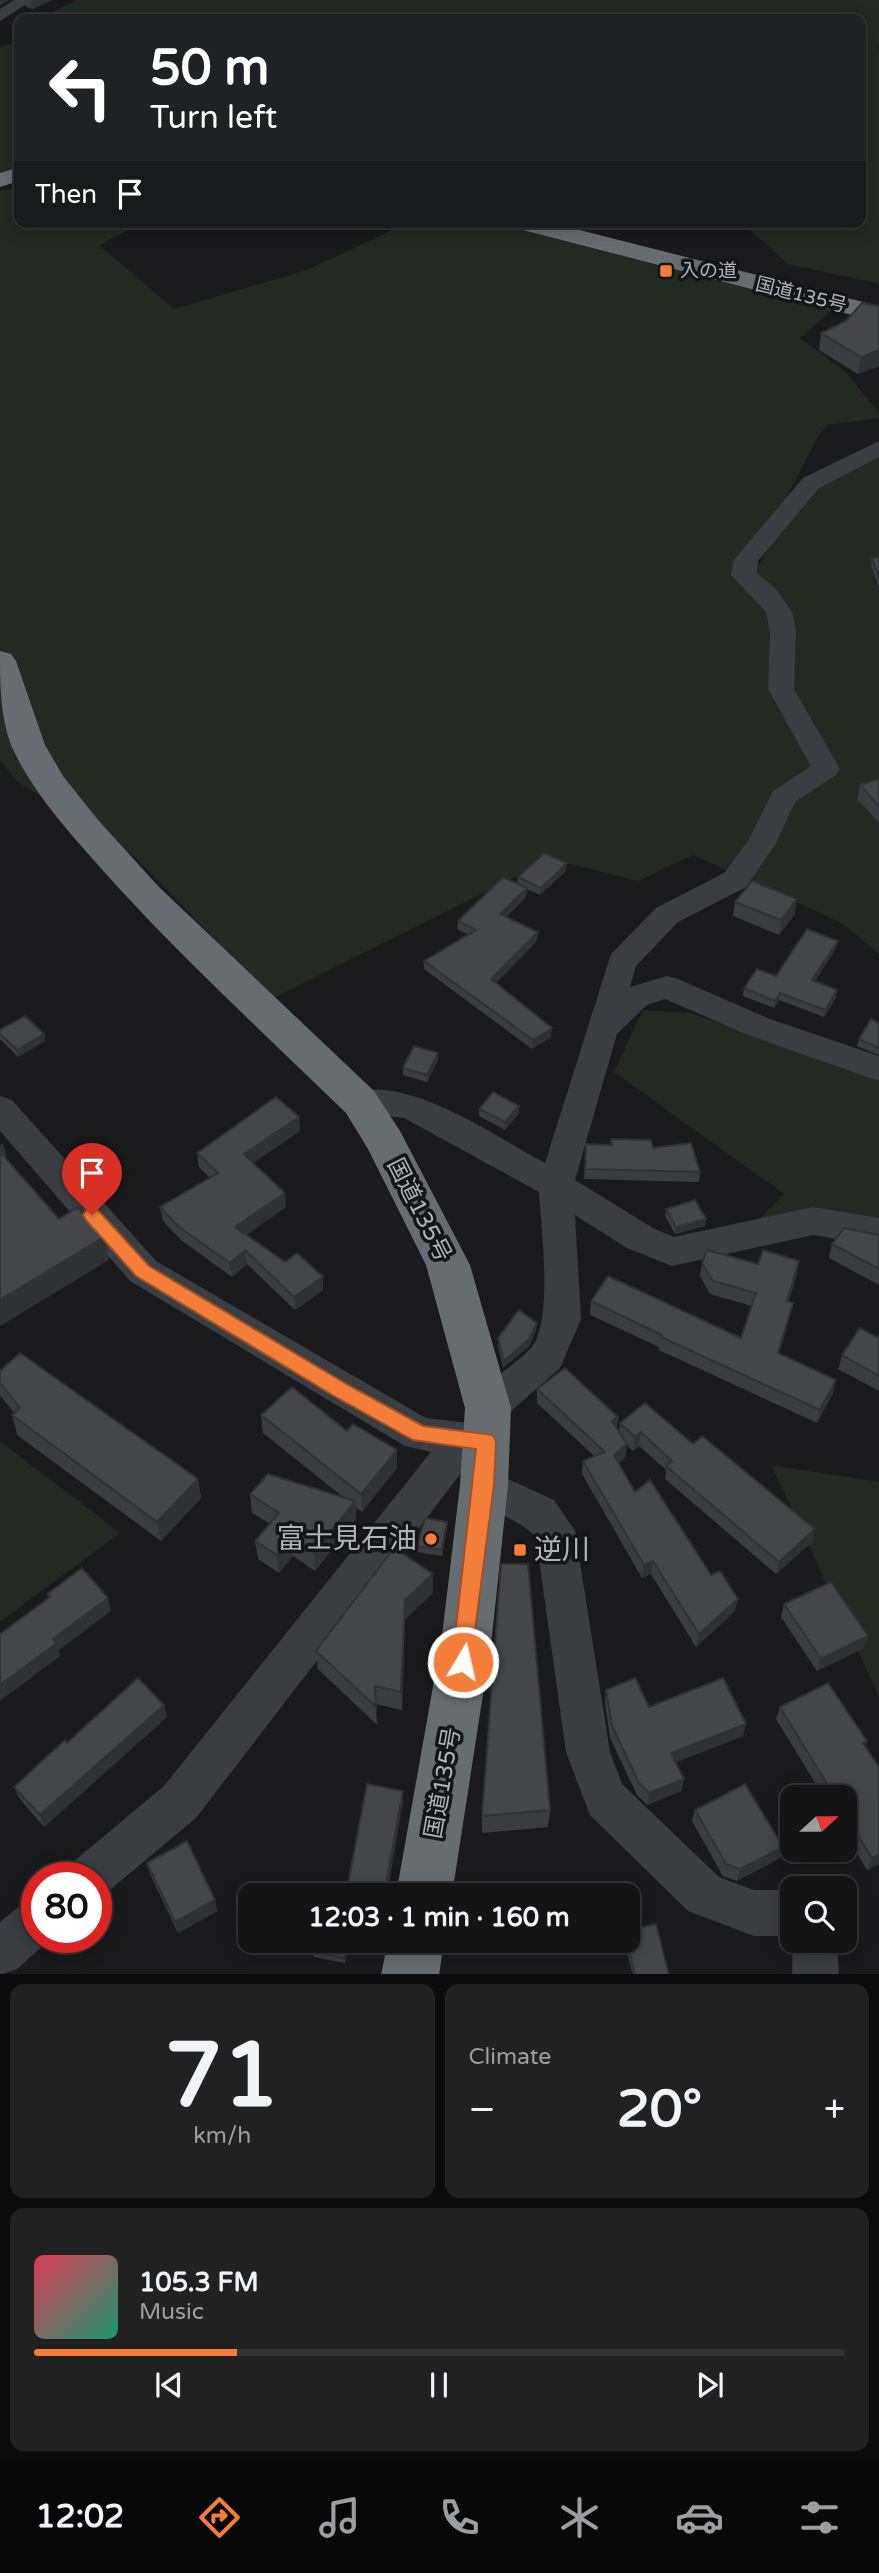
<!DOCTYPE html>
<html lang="en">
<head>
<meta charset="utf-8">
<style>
  :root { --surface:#141415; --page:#212122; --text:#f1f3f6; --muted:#9d9ea0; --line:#333334; --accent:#f47e39 }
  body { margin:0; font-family:"Varela Round","Noto Sans JP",sans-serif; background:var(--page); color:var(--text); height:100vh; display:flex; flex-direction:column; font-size:26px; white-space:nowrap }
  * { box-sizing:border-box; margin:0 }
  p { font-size:23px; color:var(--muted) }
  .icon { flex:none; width:38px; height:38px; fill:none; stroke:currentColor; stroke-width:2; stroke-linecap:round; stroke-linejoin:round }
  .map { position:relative; height:1974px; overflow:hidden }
  .side { display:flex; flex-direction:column; gap:10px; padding:10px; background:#0b0b0c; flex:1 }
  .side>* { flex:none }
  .banner { position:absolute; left:14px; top:14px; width:852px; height:214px; border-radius:14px; box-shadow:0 4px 18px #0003,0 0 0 2px var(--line); background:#202124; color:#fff; overflow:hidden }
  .needle { width:46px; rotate:69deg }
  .fabs { position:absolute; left:780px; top:1785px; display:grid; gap:14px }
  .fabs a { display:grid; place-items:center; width:77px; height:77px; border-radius:14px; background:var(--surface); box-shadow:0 4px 18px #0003,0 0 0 2px var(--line); font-size:35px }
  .speed { position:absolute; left:21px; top:1862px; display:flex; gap:14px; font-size:35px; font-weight:700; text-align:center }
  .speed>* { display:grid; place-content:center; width:91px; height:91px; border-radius:50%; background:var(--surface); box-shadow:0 4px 18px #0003,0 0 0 2px var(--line); line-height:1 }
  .speed .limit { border:10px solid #d22; background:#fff; color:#111 }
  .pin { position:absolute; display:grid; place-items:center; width:60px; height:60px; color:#fff; margin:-72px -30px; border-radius:50% 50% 50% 0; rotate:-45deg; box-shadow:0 0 7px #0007 }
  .pin .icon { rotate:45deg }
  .me { position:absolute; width:77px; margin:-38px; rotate:9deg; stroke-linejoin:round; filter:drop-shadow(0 0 5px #0008) }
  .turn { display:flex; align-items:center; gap:24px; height:147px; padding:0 21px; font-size:32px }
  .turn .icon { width:91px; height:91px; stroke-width:2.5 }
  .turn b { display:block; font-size:49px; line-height:60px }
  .then { display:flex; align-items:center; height:66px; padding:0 21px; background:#0003; gap:14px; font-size:26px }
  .big { font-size:52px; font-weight:800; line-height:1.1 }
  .side .tile { flex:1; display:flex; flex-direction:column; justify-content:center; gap:10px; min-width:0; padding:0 24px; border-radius:14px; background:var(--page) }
  .side .dial { align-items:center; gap:0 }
  .dial b { font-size:91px; line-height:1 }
  .song { display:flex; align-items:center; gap:21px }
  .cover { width:84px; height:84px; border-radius:10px; background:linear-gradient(135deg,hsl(350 70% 55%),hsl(160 70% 35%)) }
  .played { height:7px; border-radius:4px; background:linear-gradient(90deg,var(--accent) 25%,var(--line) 25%) }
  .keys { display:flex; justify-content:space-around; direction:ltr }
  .heat { display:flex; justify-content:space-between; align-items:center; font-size:38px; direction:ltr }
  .side .tiles { flex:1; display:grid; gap:10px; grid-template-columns:1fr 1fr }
  .tile:last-child { grid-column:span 2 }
  .trip { position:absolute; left:238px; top:1883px; width:402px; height:70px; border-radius:14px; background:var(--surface); box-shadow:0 4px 18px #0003,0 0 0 2px var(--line); font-weight:800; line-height:70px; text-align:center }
  .menu { display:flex; height:112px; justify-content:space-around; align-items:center; background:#080808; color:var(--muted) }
  .menu .icon { width:49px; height:49px }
  .menu .current { color:var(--accent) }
  .menu b { font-size:32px; color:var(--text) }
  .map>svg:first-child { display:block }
  .green { fill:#222a21 }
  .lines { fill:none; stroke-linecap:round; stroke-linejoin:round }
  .street { fill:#3a3d41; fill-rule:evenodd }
  .highway { fill:#666d72; fill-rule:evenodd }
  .wall { fill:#3a3c3f }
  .shaded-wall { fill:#303133 }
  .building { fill:#444649; stroke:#303133; stroke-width:2 }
  .route { fill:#f47e39; stroke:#9f5225; stroke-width:2 }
  .poi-dot { fill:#f47e39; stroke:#151517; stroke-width:2.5 }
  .labels { text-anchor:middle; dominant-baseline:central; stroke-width:7; stroke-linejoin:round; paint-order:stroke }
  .far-poi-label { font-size:19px; fill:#acb5bb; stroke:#151517; text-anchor:start }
  .far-street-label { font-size:19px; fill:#acb5bb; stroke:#151517 }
  .street-label { font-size:23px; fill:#acb5bb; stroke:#151517 }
  .near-poi-label { font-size:28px; fill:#acb5bb; stroke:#151517; text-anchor:end }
</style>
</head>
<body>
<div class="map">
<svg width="879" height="1975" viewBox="0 0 879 1975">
  <rect width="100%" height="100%" fill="#1a1a1c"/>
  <!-- green -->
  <path class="green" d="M76 0H879V47L874 44 879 49V284L788 264 741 222H861V19H40Z
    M19 42V167L0 173V47Z
    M19 187V222H145L99 245 174 309 307 270 410 222H489L832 310 800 338 846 372 879 413V418L828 425 817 438 766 537 746 560 754 572 778 534 814 490 879 449V954L842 923 693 855 638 881 551 859 272 999 135 857 17 781 0 760V191Z
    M643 1010 690 1013 879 1077V1243L757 1221 784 1194 614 1072Z
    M0 1441 120 1533 0 1622Z
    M771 1465 879 1482V1697Z"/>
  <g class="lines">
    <!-- street -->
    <path class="street" d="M14 0H33L0 21V9Z
      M879 441V457L819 488 758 561 757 573 776 589 792 612 796 632 794 689 840 769 836 775 795 802 776 843 746 887 678 922 636 966 630 987 667 976 678 979 770 1019 879 1056V1081L748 1035 665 999 647 1005 617 1034 575 1180 653 1228 674 1237 813 1207 879 1218V1246L813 1235 672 1266 627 1248 575 1215 581 1319 560 1368 501 1420 488 1424 475 1420 469 1408C481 1383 511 1369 530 1349 554 1325 541 1227 539 1192L404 1118 348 1111 343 1102 348 1093C410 1074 492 1135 545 1163L611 954 656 908 724 873 748 841 773 791 811 766 768 689 770 632 766 612 731 575 734 560 803 478Z
      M0 1096 12 1100 156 1261 426 1418 486 1425 500 1430 505 1442 500 1454 465 1468 196 1818 105 1894 96 1898V1878H66L73 1862 164 1786 431 1452 405 1446 130 1281 0 1131Z
      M484 1468 554 1500 575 1531 610 1752 622 1784 719 1877 754 1890H793V1936H754L688 1911 590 1815 566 1752 536 1538C517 1514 477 1512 464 1485L470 1473Z
      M37 1898V1937H53L17 1969 0 1975V1922L21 1905Z
      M793 1936V1941H837L839 1975H792Z"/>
    <!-- highway -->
    <path class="highway" d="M19 167V181L0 187V173Z
      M507 222H548L879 306V322L511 227Z
      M0 651 11 654 16 661 45 745 63 776 98 820 159 887 374 1091 400 1131 470 1265 511 1408 508 1485 492 1636 452 1895H396L442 1636 460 1485 465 1408 426 1265 368 1149 346 1113C262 1031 175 952 98 865 66 829 31 790 11 745 0 715 0 684 0 651Z
      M388 1941H444L439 1975H381Z"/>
  </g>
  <!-- wall -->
  <path class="wall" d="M25 0H52L33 9 26 7Z
    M879 306V366L858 374 819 350 821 333Z
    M879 557V587L871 565 872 558Z
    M879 779V823L857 799 860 785Z
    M566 871 540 895 527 889 526 897 506 917 537 941 496 983 551 1037 532 1049 424 969V961L467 934 457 929 458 921 517 884 518 877Z
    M735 902 795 914 779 935 733 916Z
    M836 948 815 981 836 998 824 1017 779 1000 774 1008 743 996 744 988 776 976Z
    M879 1023V1055L857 1046 859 1039Z
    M0 1030 44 1034 45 1041 18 1057 0 1039Z
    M438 1060 427 1082 403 1075V1068Z
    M519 1106V1113L505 1130 479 1116V1109Z
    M299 1117 300 1131 253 1163 286 1207 246 1235 323 1290 295 1310 247 1264 232 1277 181 1240 163 1221 160 1207 210 1178 199 1167 197 1153Z
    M611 1139 653 1148 700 1172 699 1182 584 1179 586 1144 611 1145Z
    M666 1209 706 1219 705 1226 675 1234 665 1216Z
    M879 1235V1285L829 1258 832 1244Z
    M702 1263 758 1264 797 1274 788 1301 793 1303 790 1316 779 1353 833 1393 817 1423 659 1350V1347L590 1315 591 1301 741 1338 752 1306 710 1294 700 1276Z
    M536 1330 529 1346 503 1368 498 1345V1338Z
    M879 1334V1391L838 1369 842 1355 878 1338Z
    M0 1371 198 1479 201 1498 161 1541 17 1435 12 1415 14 1413 0 1395Z
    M537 1389 618 1417 617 1428 619 1431 620 1423 693 1444 815 1529 812 1542 776 1574 665 1479 666 1470 639 1446 633 1451 627 1445 625 1457 619 1463 635 1492 735 1611 696 1647 651 1574 642 1578 582 1474 583 1461 594 1456 537 1403Z
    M261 1415 347 1431 397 1468 362 1512 356 1507V1519L315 1571 293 1556 279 1573 258 1559 255 1541 270 1524 252 1513 250 1494 343 1497 263 1433Z
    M447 1528 442 1556 417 1552V1546Z
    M433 1593 405 1619 402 1710 376 1704 377 1725 318 1669 316 1651Z
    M784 1604 864 1648 817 1671 781 1617Z
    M606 1690 649 1707 743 1736 676 1762 684 1779 681 1791 647 1805 637 1795 610 1738 605 1702Z
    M164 1705 167 1717 44 1827 19 1798 14 1787 67 1743Z
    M780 1707 867 1741 865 1745 879 1767V1864L867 1870 845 1833V1797H824L776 1719Z
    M550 1810 548 1827 482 1833V1816Z
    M695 1810 780 1858 737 1881 723 1876 692 1821Z
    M147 1863 215 1900 217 1911 178 1933 150 1874Z
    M350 1941 345 1963 314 1957 313 1952Z
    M624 1941H628L669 1975H633Z"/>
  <!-- shaded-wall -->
  <path class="shaded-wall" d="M0 0H9L0 6Z
    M34 0H52L33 9 32 1Z
    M879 350V366L858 374 861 357Z
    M567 863 566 871 540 895 541 888Z
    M527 888 526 897 500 923V914Z
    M797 899 795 914 779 935 781 920Z
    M538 932 537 941 491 988V979Z
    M838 941 836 948 811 988 812 980Z
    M837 990 836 998 824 1017 825 1010Z
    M780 993 779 1000 774 1008 775 1001Z
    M552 1028 551 1037 532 1049 533 1040Z
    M44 1034 45 1041 18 1057 17 1050Z
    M438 1053V1060L427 1082V1075Z
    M519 1106V1113L505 1130V1122Z
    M299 1117 300 1131 246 1168 244 1154Z
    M3 1143 9 1167 0 1165V1145Z
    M285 1193 286 1207 237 1241 235 1227Z
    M706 1219 705 1226 675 1234 676 1227Z
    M104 1237 109 1260 0 1326V1300Z
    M245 1250 247 1264 232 1277 230 1263Z
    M799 1261 797 1274 785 1314 787 1301Z
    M323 1277V1290L295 1310 294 1297Z
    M793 1303 790 1316 775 1366 778 1353Z
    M537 1323 536 1330 529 1346 503 1368 504 1361Z
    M836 1380 833 1393 817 1423 820 1410Z
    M618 1417 616 1430 612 1421Z
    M641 1432 639 1446 633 1451 635 1437Z
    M627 1444 625 1457 612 1469 614 1455Z
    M397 1450V1468L362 1512 361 1494Z
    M198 1479 201 1498 161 1541 157 1522Z
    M355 1501 356 1519 315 1571 314 1553Z
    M447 1522V1528L442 1556V1550Z
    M815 1529 812 1542 776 1574 779 1562Z
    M291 1538 293 1556 279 1573 277 1555Z
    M653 1561 651 1574 642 1578 644 1565Z
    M433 1574V1593L405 1619 402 1710 401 1692 405 1600Z
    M108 1598 111 1611 59 1650 60 1656 0 1701V1685L53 1639Z
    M738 1599 735 1611 696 1647 699 1634Z
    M868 1636 864 1648 817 1671 821 1659Z
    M164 1705 167 1717 44 1827 40 1815Z
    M746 1724 743 1736 669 1765 671 1753Z
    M684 1779 681 1791 647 1805 649 1793Z
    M403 1791V1802L387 1895H384Z
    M783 1847 780 1858 737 1881 740 1869Z
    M879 1855V1864L867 1870 872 1858Z
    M215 1900 217 1911 178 1933 175 1922Z
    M348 1941H350L345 1963V1958Z"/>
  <!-- building -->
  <path class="building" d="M862 303 879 306V350L861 357 821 333 846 321Z
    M879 557V577L872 558Z
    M879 779V806L860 785Z
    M544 853 567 863 541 888 518 877Z
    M503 877 527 888 500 914 538 932 491 979 552 1028 533 1040 424 961 476 930 458 921Z
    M752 881 797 899 781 920 735 902Z
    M807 929 838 941 812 980 837 990 825 1010 780 993 775 1001 744 988 757 969 776 976Z
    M25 1016 44 1034 17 1050 0 1034V1030Z
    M871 1019 879 1023V1048L859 1039Z
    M414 1046 438 1053 427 1075 403 1068Z
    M493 1092 519 1106 505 1122 479 1109Z
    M276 1097 299 1117 244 1154 285 1193 235 1227 285 1262 297 1253 323 1277 294 1297 245 1250 230 1263 179 1227 160 1207 218 1173 197 1153Z
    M611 1139 651 1140 653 1148 691 1143 700 1172 585 1169 586 1144 612 1145Z
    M0 1152 59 1219 78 1207 104 1237 0 1300Z
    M695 1200 706 1219 676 1227 666 1209Z
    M844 1228 879 1235V1269L832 1244Z
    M707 1250 758 1264 763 1250 799 1261 787 1301 793 1303 778 1353 836 1380 820 1410 661 1337 662 1335 591 1301 608 1276 741 1338 756 1293 713 1281 702 1263Z
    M519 1310 537 1323 529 1339 504 1361 498 1338Z
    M860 1328 878 1338 879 1335V1376L842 1355Z
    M20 1353 198 1479 157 1522 12 1415 20 1408 0 1383V1371Z
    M565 1368 618 1417 612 1421 627 1444 614 1455 635 1492 650 1480 711 1575 720 1571 738 1599 699 1634 653 1561 644 1565 583 1461 605 1452 537 1389Z
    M292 1387 347 1431 353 1424 397 1450 361 1494 261 1415Z
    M645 1403 693 1444 702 1436 815 1529 779 1562 666 1466 672 1461 641 1432 635 1437 620 1423Z
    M268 1474 355 1501 314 1553 291 1538 277 1555 255 1541 279 1513 250 1494Z
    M425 1518 447 1522 442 1550 417 1546Z
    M394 1548 433 1574 405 1600 401 1692 375 1686 376 1707 316 1651Z
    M501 1564H528L550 1810 482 1816Z
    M82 1568 108 1598 53 1639 57 1643 0 1685V1634L50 1597 47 1594Z
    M831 1582 868 1636 821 1659 784 1604Z
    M138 1678 164 1705 40 1815 14 1787 65 1740 67 1743Z
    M635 1678 649 1707 723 1678 746 1724 671 1753 684 1779 649 1793 639 1783 612 1726 606 1690Z
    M828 1683 867 1741 863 1743 879 1767V1855L872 1858 845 1815V1797H835L780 1707Z
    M367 1784 403 1791 384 1895H346Z
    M745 1784 783 1847 740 1869 726 1864 695 1810Z
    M187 1841 215 1900 175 1922 147 1863Z
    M656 1924 669 1975H635L627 1941H628V1930Z
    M315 1941H348L345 1958 313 1952Z"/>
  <!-- route -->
  <path class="route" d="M92 1208 98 1210 149 1266 348 1385 423 1426 493 1435 496 1441 494 1485 470 1669 463 1672 455 1669 452 1662 476 1449 413 1440 334 1396 136 1276 86 1220 83 1215 86 1210Z"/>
  <!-- markers -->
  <g class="poi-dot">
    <rect x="659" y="264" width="14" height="14" rx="3.5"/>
    <circle cx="431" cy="1539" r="7"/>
    <rect x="513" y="1543" width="14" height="14" rx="3.5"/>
  </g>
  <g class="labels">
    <!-- far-poi labels -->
    <g class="far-poi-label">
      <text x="680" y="271">入の道</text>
    </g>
    <!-- far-street labels -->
    <g class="far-street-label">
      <text transform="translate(801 295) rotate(14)">国道135号</text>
    </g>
    <!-- street labels -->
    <g class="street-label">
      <text transform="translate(419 1210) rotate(63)">国道135号</text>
      <text transform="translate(443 1783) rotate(-80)">国道135号</text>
    </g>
    <!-- near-poi labels -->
    <g class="near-poi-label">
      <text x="417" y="1539">富士見石油</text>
      <text x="534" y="1550" text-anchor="start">逆川</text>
    </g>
  </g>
</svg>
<div class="fabs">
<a><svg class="needle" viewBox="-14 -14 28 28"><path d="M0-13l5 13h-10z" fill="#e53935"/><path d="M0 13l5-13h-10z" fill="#9d9ea0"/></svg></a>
<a><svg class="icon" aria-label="search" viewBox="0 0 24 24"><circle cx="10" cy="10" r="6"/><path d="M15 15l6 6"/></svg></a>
</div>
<div class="speed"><div class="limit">80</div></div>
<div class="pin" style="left:92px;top:1215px;background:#d93025"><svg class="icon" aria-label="arrive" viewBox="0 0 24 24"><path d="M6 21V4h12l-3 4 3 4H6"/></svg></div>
<svg class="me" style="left:463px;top:1662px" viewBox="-20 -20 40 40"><circle r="17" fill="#f47e39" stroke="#fff" stroke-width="3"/><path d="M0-11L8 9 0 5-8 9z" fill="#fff"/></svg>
<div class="trip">12:03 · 1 min · 160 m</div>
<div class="banner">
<div class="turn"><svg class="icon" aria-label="left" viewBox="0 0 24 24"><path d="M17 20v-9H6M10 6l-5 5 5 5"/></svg><div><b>50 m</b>Turn left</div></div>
<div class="then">Then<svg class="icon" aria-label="arrive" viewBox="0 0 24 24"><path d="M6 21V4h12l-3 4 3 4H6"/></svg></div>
</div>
</div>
<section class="side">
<div class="tiles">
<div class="tile dial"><b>71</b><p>km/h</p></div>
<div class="tile"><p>Climate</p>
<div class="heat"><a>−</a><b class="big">20°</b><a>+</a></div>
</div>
<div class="tile">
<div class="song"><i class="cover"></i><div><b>105.3 FM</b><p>Music</p></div></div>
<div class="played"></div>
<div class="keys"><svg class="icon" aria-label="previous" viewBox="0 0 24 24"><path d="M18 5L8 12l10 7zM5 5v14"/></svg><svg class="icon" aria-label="pause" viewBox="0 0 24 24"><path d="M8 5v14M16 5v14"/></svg><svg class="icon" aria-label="next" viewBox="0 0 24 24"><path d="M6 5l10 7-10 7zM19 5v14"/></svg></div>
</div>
</div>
</section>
<nav class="menu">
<b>12:02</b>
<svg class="icon current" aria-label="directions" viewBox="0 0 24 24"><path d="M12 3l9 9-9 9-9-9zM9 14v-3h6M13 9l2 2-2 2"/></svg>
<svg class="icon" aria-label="music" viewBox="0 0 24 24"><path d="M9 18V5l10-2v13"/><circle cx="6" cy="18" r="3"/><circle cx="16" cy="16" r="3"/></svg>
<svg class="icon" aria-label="phone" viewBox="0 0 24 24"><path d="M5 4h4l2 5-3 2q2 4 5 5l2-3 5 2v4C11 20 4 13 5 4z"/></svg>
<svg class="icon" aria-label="climate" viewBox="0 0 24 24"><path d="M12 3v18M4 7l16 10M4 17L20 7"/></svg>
<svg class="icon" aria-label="car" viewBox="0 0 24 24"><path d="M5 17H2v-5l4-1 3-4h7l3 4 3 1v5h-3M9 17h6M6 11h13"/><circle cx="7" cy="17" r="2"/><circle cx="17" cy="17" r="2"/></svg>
<svg class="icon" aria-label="filters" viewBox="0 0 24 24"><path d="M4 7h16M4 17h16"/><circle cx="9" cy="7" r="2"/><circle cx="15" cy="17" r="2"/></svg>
</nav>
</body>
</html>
